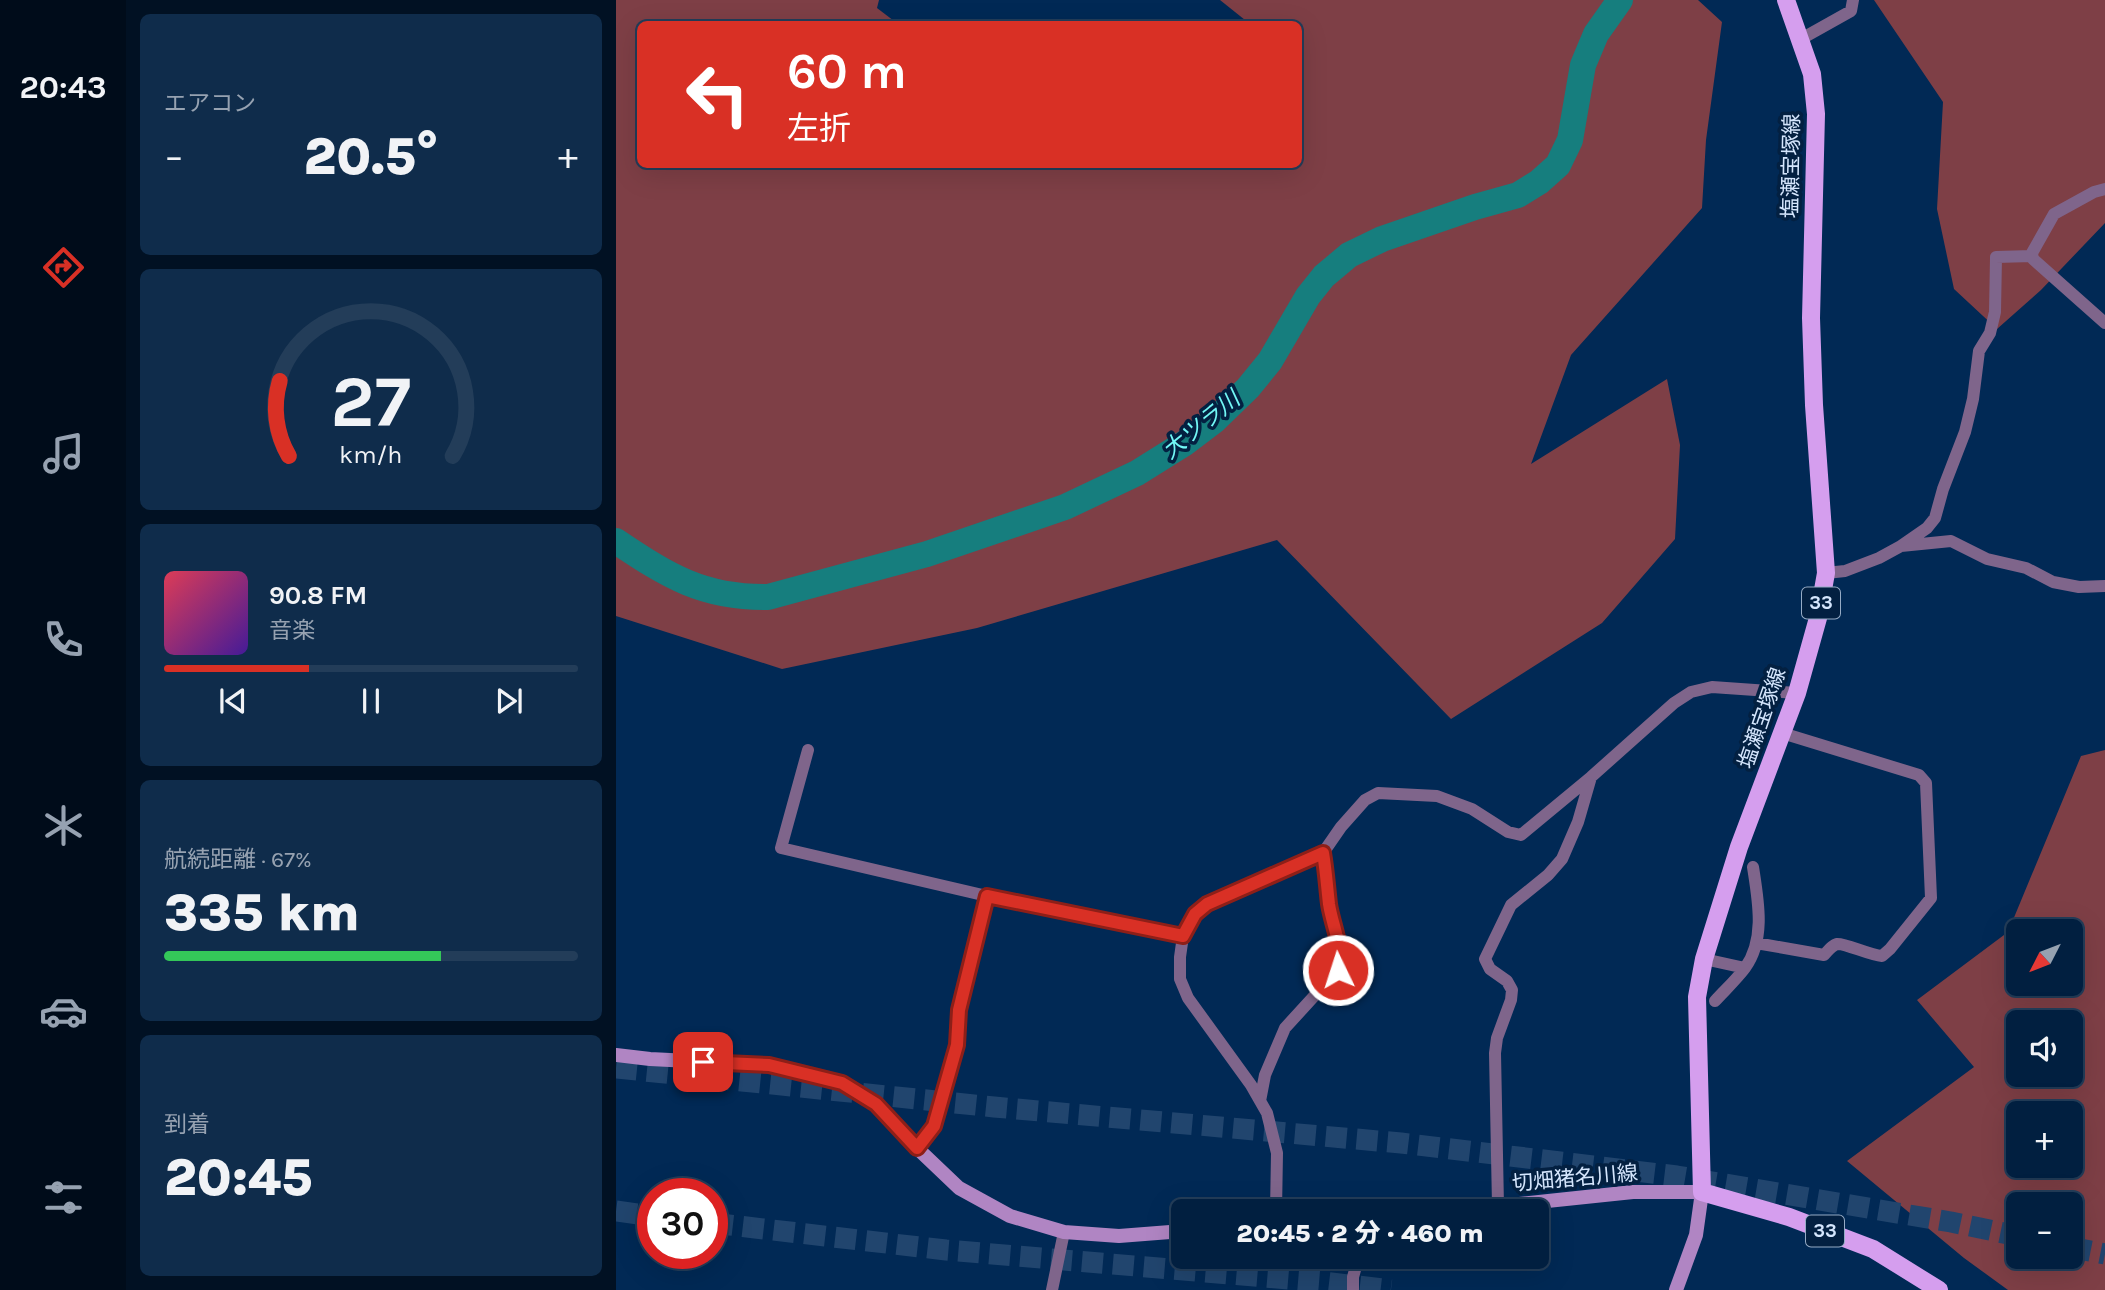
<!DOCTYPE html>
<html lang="ja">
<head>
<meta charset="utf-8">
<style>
  :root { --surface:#011f40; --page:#0f2c4b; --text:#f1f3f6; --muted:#96a2b1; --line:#233d59; --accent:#d93025 }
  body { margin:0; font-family:Karla,"Noto Sans JP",sans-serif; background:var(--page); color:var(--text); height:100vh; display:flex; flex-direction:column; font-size:26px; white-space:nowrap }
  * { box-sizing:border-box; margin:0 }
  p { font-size:23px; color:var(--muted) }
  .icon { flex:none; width:38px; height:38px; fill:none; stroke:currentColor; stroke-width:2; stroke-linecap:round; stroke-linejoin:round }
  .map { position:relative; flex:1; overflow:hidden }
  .side { display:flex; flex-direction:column; gap:14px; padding:14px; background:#011123; width:490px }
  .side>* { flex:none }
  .hud { position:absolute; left:21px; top:21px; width:665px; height:147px; border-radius:10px; box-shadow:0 7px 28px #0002,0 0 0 2px var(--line); background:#d93025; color:#fff; overflow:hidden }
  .needle { width:46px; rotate:228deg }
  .fabs { position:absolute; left:1390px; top:919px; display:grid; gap:14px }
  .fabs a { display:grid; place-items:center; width:77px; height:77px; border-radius:10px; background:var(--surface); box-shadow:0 7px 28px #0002,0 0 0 2px var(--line); font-size:35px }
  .speed { position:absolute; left:21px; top:1178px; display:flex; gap:14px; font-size:35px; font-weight:700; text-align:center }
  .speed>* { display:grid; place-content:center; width:91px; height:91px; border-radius:50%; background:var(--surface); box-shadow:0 7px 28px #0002,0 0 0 2px var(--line); line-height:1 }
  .speed .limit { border:10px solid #d22; background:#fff; color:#111 }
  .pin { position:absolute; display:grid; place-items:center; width:60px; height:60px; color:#fff; margin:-30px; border-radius:14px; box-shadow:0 4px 10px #0006 }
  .me { position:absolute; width:77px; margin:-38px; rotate:356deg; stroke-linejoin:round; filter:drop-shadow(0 0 5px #0008) }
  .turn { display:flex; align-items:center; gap:24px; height:147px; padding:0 35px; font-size:32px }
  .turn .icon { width:91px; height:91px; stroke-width:2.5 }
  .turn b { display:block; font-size:49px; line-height:60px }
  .big { font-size:52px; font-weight:800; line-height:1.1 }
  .side .tile { flex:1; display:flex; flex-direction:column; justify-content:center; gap:10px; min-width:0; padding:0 24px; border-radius:10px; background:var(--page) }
  .side .dial { align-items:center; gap:0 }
  .dial svg { height:182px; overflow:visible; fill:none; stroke:var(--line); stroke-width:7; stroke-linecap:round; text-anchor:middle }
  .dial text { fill:var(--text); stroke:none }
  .song { display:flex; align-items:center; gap:21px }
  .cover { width:84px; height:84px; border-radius:10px; background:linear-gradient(135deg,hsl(350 70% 55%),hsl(260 70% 35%)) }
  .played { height:7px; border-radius:4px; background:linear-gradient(90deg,var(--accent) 35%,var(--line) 35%) }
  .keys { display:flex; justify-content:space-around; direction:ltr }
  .heat { display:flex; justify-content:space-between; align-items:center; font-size:38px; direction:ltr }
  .charge { height:10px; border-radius:5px; background:linear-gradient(90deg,#34c759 67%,var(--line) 0) }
  .trip { position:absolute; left:555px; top:1199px; width:378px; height:70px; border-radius:10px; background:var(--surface); box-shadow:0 7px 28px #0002,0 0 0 2px var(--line); font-weight:800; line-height:70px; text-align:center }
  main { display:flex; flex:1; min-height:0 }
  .tabs { display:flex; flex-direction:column; width:126px; justify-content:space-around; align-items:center; background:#000c1a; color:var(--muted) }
  .tabs .icon { width:49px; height:49px }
  .tabs .selected { color:var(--accent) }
  .tabs b { font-size:32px; color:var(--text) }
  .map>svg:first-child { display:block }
  .forest { fill:#7e3f46; fill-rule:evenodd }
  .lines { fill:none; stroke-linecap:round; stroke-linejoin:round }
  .river { stroke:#167e7e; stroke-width:26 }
  .highway-tunnel { stroke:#21456e; stroke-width:21; stroke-dasharray:21 10; stroke-linecap:butt }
  .street { stroke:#7f658b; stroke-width:12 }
  .secondary { stroke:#b085c3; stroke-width:14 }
  .primary { stroke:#d59eee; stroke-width:18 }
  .route-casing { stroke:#8d1f18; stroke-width:18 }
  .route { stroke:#d93025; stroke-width:12 }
  .labels { text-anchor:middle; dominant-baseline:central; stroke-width:7; stroke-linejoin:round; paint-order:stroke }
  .shield { fill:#032041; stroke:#96abc5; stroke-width:2 }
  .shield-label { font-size:19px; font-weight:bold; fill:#d5e6fd }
  .street-label { font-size:21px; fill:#d5e6fd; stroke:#032041 }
  .water-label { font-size:23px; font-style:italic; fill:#72f7f6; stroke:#032041 }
</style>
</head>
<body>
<main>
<nav class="tabs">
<b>20:43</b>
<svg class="icon selected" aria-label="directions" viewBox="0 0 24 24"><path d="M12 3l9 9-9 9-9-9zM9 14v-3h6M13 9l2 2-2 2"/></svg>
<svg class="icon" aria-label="music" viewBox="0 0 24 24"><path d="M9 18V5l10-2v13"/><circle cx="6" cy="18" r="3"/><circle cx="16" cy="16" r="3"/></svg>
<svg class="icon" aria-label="phone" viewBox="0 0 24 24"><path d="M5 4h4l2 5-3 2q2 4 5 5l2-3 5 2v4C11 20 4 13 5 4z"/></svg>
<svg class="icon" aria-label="climate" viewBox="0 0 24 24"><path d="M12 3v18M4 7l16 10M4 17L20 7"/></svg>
<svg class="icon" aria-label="car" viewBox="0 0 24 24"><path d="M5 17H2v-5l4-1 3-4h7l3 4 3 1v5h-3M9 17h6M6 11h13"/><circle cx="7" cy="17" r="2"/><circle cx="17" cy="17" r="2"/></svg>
<svg class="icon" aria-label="filters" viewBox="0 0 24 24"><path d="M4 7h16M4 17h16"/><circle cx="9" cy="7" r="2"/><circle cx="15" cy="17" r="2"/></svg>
</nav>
<section class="side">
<div class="tile"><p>エアコン</p>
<div class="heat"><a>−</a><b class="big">20.5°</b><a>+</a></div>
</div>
<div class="tile dial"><svg viewBox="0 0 100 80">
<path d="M14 69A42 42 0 1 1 86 69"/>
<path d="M14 69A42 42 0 0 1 10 36" stroke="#d93025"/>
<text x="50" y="56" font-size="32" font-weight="700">27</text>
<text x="50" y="72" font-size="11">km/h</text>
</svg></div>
<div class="tile">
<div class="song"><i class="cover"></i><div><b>90.8 FM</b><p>音楽</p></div></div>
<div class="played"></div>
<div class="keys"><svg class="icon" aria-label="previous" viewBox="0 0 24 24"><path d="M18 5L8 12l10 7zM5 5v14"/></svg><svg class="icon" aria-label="pause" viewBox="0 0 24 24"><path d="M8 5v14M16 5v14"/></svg><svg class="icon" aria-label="next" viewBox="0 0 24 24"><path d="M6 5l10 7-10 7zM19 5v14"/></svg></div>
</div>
<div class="tile"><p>航続距離 · 67%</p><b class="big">335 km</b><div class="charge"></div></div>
<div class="tile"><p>到着</p><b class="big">20:45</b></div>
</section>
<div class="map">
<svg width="1489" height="1290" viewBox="0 0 1489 1290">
  <rect width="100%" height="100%" fill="#012955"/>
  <!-- forest -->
  <path class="forest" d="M0 0H263L261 8 282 24H24V164H682V24H634L604 0H1082L1106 22 1090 140 1086 208 955 355 915 464 1051 379 1064 445 1059 539 986 623 835 719 661 540 361 628 166 669 0 616Z
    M1258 0H1489V223L1425 290 1381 329 1338 289 1321 209 1327 102Z
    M1489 750V1290H1392L1348 1258 1231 1161 1358 1067 1301 1000 1392 932 1465 756ZM1402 931H1454V984H1402ZM1402 1022H1454V1074H1402ZM1402 1113H1454V1166H1402ZM1402 1204H1454V1256H1402Z"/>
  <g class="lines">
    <!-- river -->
    <path class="river" d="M0 541C52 576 87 598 152 597L311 554 449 507 521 473 569 443 598 421 632 388 654 361 692 296 708 276 733 255 766 239 859 207 902 195 923 182 942 165 954 140 967 65 980 34 1004 0"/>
    <!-- highway-tunnel -->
    <path class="highway-tunnel" d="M0 1068 378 1107 785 1143 1061 1176 1335 1222 1402 1236
      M0 1211 37 1216
      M96 1223 330 1250 708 1282 775 1290
      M1454 1247 1489 1254"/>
    <!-- street -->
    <path class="street" d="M1185 39 1235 11 1237 0
      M1489 189 1478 192 1438 214 1416 253 1417 259 1489 323
      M1285 546 1311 528 1319 518 1327 489 1349 432 1357 399 1363 351 1374 333 1379 312 1380 257 1416 256
      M1210 573 1229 571 1263 558 1285 546 1335 541 1371 559 1410 568 1437 582 1463 587 1489 586
      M192 750 165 848 371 896 567 936
      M1140 943 1208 955C1212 951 1215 946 1221 944 1229 943 1253 955 1266 956L1274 949 1315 898 1310 783 1303 775 1166 733
      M1088 959 1129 968
      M1099 1001C1109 990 1120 980 1129 968 1150 939 1142 900 1137 867
      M644 1101 649 1075 669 1028 722 970 725 959 713 903 707 853
      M301 1148 319 1126 341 1045 343 1010 371 896
      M882 1206 879 1053 881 1038 895 1000 896 990 891 981 874 969 869 959 895 905 932 875 946 859 962 822 975 777
      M660 1211 661 1153 651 1113 635 1085 572 998 564 979V957L567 936 579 914 591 904 707 853 725 827 749 800 762 793 821 796 856 809 892 832 905 835 975 777 1058 703 1075 692 1096 687 1181 693
      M436 1290 448 1232
      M737 1290V1277L743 1256"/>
    <!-- secondary -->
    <path class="secondary" d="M0 1055 34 1059 153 1065 226 1083 260 1104 301 1148 343 1188 394 1216 448 1232 503 1236 567 1231
      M837 1211 1017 1192H1086L1080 1235 1060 1290"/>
    <!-- primary -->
    <path class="primary" d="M1170 0 1196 74 1200 114 1195 318 1198 405 1210 573 1202 618 1181 693 1123 847 1088 959 1081 997 1086 1192 1173 1217 1257 1249 1323 1290"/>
  </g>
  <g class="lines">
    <!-- route casing -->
    <g class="route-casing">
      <path id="route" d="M87 1062 153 1065 226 1083 260 1104 301 1148 318 1126 341 1045 343 1010 371 896 567 936 579 914 591 904 707 853C710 870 711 887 713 904 716 925 728 948 722 970"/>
    </g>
    <!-- route -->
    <use href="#route" class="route"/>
  </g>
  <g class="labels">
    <!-- shield labels -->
    <g class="shield">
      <rect x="1186" y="587.5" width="38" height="31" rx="5"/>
      <rect x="1190" y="1215.5" width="38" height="31" rx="5"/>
    </g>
    <g class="shield-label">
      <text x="1205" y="603">33</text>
      <text x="1209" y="1231">33</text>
    </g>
    <!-- street labels -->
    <g class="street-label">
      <text transform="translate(1175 166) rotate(-89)">塩瀬宝塚線</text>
      <text transform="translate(1146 718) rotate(-71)">塩瀬宝塚線</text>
      <text transform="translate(959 1178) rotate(-5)">切畑猪名川線</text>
    </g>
    <!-- water labels -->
    <g class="water-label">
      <text transform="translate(585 425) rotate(-39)">大ツラ川</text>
    </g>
  </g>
</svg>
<div class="fabs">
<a><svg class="needle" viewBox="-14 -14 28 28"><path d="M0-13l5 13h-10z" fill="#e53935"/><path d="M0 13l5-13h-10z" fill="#96a2b1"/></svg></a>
<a><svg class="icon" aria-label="sound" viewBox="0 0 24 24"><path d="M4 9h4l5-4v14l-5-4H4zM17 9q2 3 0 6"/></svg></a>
<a>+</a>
<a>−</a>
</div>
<div class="speed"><div class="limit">30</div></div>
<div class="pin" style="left:87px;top:1062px;background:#d93025"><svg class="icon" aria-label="arrive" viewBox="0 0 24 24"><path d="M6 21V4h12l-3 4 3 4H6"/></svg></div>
<svg class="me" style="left:722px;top:970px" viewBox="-20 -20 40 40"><circle r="17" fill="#d93025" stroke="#fff" stroke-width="3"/><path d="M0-11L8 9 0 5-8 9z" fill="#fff"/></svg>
<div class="trip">20:45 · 2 分 · 460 m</div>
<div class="hud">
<div class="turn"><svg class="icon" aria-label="left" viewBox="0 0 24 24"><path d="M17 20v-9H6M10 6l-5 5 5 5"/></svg><div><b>60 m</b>左折</div></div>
</div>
</div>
</main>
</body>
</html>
